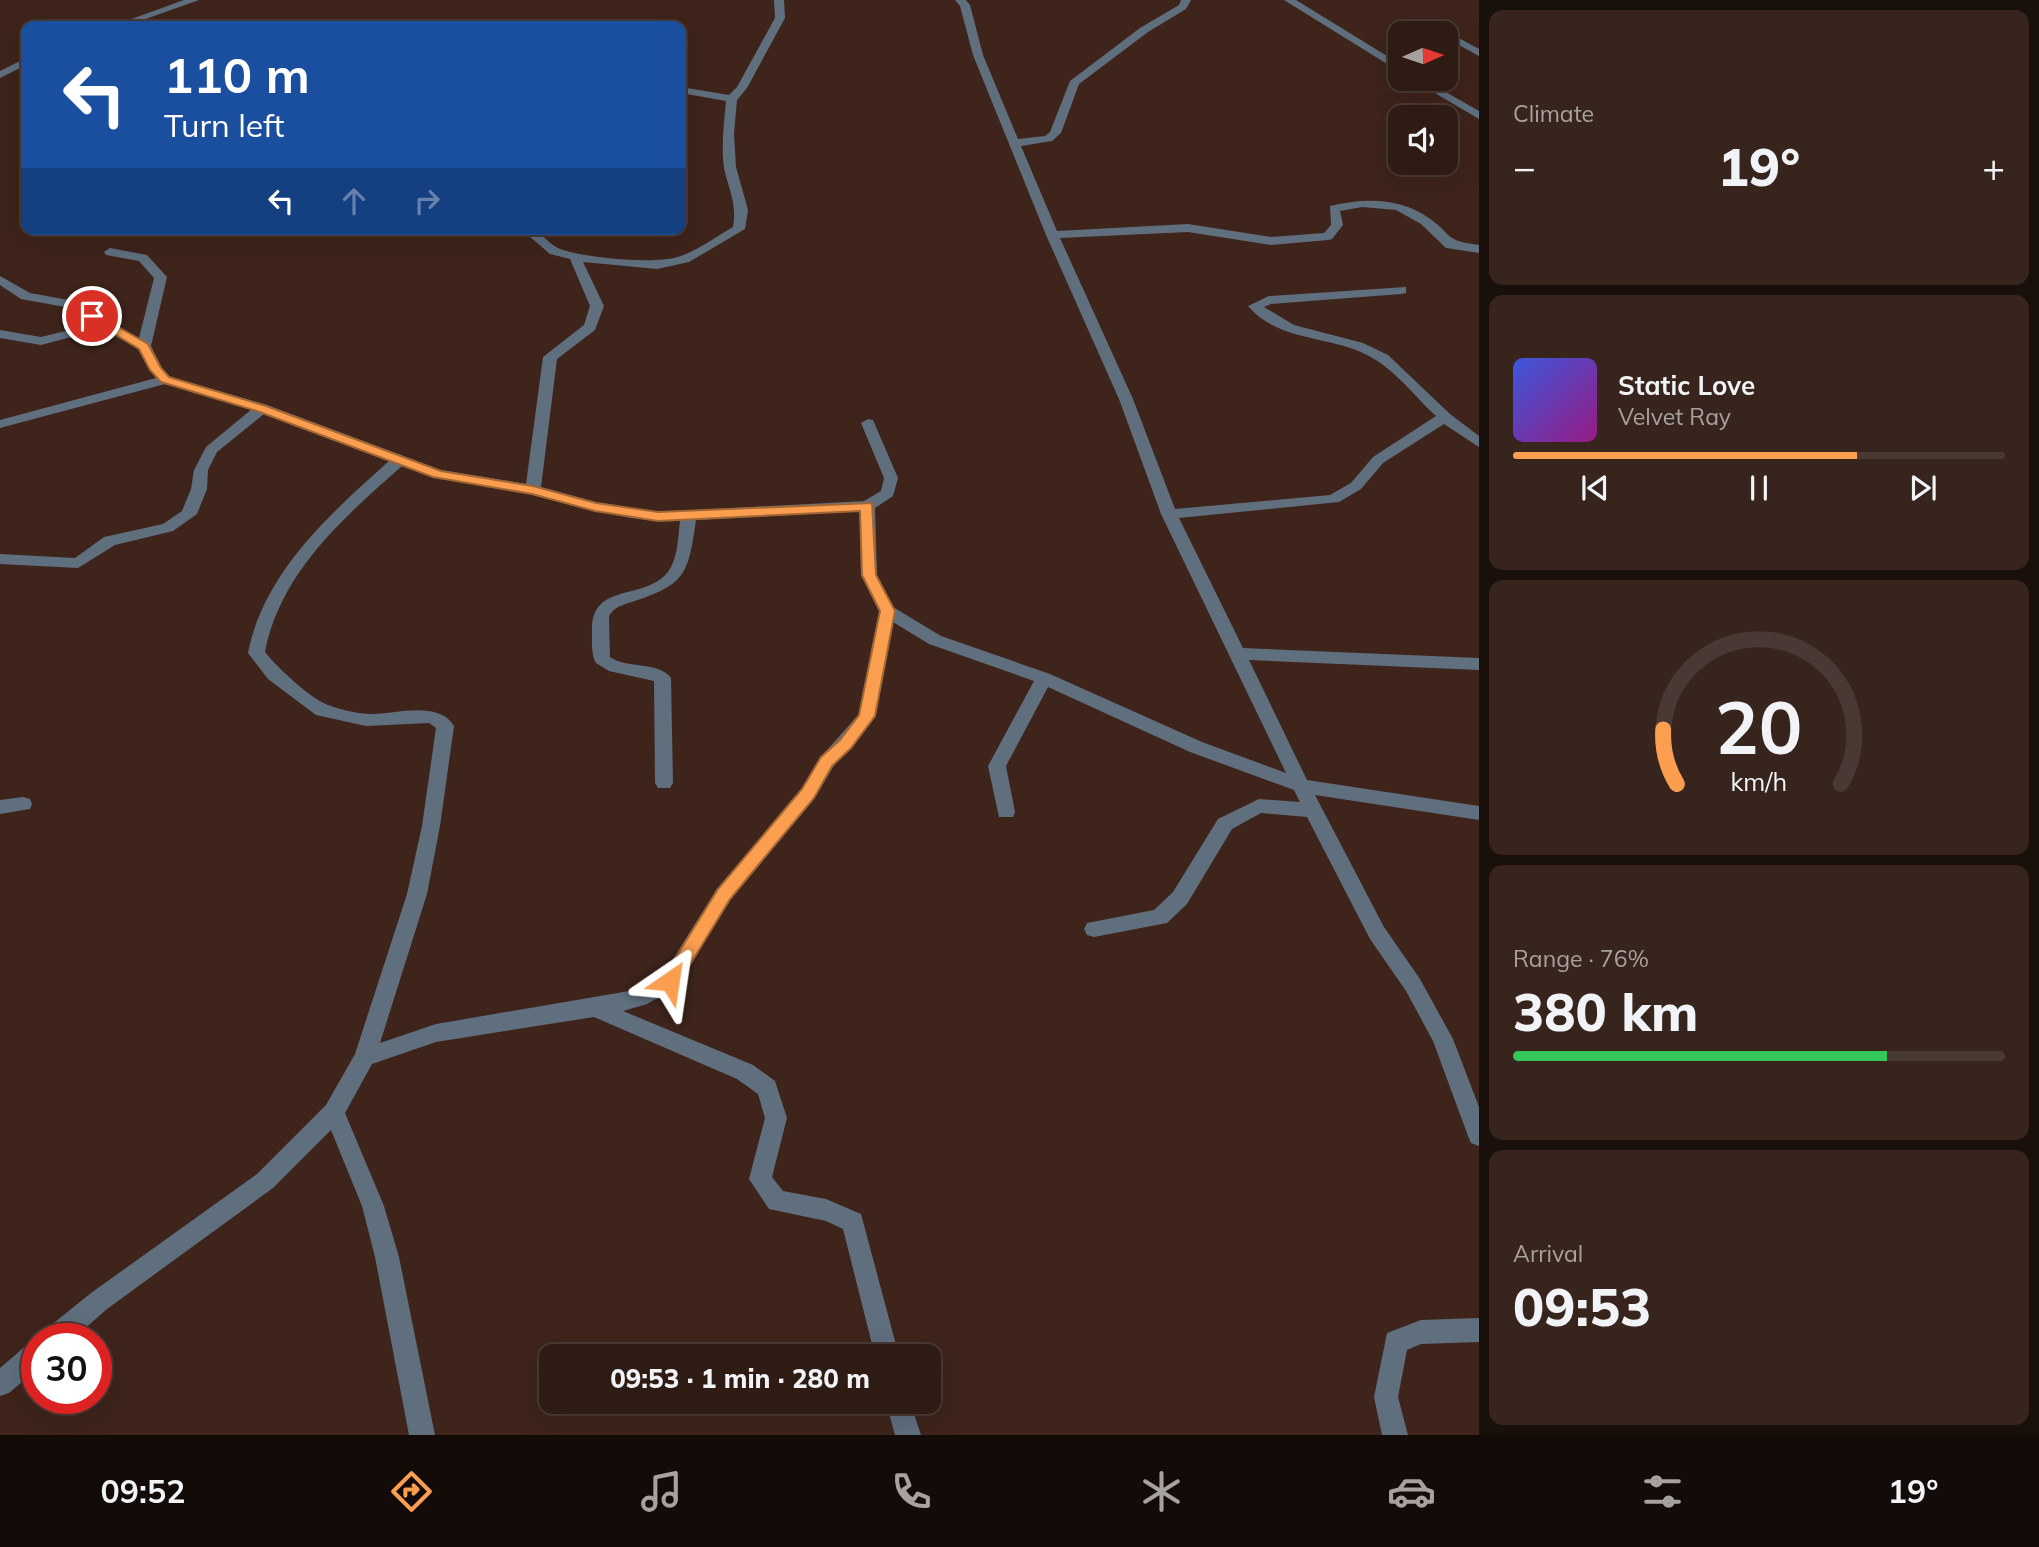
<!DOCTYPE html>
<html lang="en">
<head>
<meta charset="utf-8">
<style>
  :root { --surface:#2e1b14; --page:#36241d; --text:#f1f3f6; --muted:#a7a1a0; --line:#493934; --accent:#fb9e50 }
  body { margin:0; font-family:Mulish,sans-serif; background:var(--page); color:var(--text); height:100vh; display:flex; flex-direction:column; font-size:26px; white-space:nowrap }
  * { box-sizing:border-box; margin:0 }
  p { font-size:23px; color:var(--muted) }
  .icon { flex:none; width:38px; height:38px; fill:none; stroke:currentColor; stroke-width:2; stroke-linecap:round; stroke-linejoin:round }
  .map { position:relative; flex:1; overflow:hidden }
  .side { display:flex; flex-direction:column; gap:10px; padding:10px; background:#190f0b; width:560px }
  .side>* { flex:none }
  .top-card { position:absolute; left:21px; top:21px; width:665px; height:214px; border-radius:14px; box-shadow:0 7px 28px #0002,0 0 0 2px var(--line); background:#1a4fa0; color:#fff; overflow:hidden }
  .needle { width:46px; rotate:87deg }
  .buttons { position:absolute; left:1388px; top:21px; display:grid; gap:14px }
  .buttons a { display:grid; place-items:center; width:70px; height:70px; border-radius:14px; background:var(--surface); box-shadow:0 7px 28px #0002,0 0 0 2px var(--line); font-size:35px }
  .speed { position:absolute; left:21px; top:1323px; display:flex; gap:14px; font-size:35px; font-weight:700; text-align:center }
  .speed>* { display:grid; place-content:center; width:91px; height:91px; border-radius:50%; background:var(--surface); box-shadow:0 7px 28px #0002,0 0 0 2px var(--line); line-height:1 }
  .speed .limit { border:10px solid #d22; background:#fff; color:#111 }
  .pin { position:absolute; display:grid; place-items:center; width:60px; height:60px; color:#fff; margin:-30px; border:4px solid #fff; border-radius:50%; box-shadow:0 2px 7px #0007 }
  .me { position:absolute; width:77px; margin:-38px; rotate:32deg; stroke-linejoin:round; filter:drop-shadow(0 0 5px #0008) }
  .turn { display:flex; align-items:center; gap:24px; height:147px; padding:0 28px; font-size:32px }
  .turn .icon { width:91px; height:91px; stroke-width:2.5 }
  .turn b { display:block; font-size:49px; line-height:60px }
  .lanes { display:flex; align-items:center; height:66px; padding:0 28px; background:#0003; justify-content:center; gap:35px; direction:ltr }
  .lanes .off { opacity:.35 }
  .big { font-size:52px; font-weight:800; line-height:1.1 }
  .side .widget { flex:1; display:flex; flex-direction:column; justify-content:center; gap:10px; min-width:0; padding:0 24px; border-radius:14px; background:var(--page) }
  .side .dial { align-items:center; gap:0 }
  .dial svg { height:182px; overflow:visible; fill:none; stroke:var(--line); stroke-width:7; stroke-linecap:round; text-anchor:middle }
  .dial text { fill:var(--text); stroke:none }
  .song { display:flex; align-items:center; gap:21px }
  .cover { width:84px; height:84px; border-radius:10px; background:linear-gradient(135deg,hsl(230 70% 55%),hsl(310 70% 35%)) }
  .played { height:7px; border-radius:4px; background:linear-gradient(90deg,var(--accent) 70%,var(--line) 70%) }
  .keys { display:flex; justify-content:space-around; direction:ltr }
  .heat { display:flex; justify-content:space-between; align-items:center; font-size:38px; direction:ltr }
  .charge { height:10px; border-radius:5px; background:linear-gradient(90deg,#34c759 76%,var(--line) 0) }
  .trip { position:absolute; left:539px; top:1344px; width:402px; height:70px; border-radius:14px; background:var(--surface); box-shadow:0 7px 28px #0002,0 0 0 2px var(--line); font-weight:800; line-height:70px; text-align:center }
  .tab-bar { display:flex; height:112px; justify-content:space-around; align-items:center; background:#120b08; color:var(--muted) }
  .tab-bar .icon { width:49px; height:49px }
  .tab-bar .selected { color:var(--accent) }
  .tab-bar b { font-size:32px; color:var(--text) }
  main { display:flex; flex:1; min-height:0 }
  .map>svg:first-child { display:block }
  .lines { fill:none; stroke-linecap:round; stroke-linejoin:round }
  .street { fill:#5f6f7e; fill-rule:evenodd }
  .route { fill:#fb9e50; stroke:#a36734; stroke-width:2 }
</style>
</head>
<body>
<main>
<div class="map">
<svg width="1479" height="1435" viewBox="0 0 1479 1435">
  <rect width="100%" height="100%" fill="#3e241b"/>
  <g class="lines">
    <!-- street -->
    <path class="street" d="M184 0H199L126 26H112Z
      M774 0H784L785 18 747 88 737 100 734 134 736 167 748 210 745 229 689 262 657 269 583 262 604 306 595 330 557 359 541 487 596 502 658 512 864 501 881 491 884 478 861 423 868 419 873 420 898 478 893 496 875 508 877 575 893 607 941 636 1050 674 1202 742 1286 773 1161 514 1119 399 1046 235 973 55 960 6 955 0H966L970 5 983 55 1018 139 1045 136 1050 132 1070 81 1140 28 1179 5 1181 0H1191L1186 9 1148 32 1079 84 1061 133 1052 141 1021 146 1057 231 1188 224 1271 237 1324 233 1331 225 1330 206C1364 198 1399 197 1429 218 1454 236 1443 240 1479 245V253L1446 248 1421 224 1396 210 1362 207 1340 211 1343 225 1332 239 1328 240 1271 245 1188 232 1060 238 1133 399 1175 509 1330 495 1351 483 1373 457 1436 416C1414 396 1395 369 1367 355 1329 335 1278 342 1248 306L1269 296 1406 287V293L1401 294 1271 304 1264 307 1294 325 1363 343 1388 355 1450 414 1479 436V447L1444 424 1383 463 1361 489 1339 502 1179 518 1243 648 1479 658V670L1249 660 1307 780 1479 806V820L1315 795 1384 927 1420 979 1453 1039 1479 1107V1146L1471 1143 1468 1136 1433 1041 1406 991 1370 939 1307 817 1261 813 1232 829 1187 904 1167 923 1094 937 1087 935 1084 929 1087 923 1154 910 1173 892 1218 819 1259 799 1300 802 1294 790 1190 752 1048 687 1006 766 1015 812 1013 817H999L988 766 1034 681 929 644 893 622 873 720 833 767 814 799 731 899 677 987 647 1004 623 1011 753 1065 775 1081 787 1118 772 1177 783 1191 826 1199 861 1214 899 1356H875L843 1229 826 1221 769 1209 749 1179 765 1118 758 1094 737 1079 594 1017 436 1042 372 1064 345 1113 384 1206 399 1257 435 1435H409L375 1257 362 1206 331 1130 273 1188 107 1309 73 1339H42L45 1330 91 1293 257 1174 326 1105 355 1054 407 894 422 826 436 728 429 723 366 726 316 715 268 679 248 653C264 572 330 514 389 461L264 414 217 452 208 470 207 489 197 514 173 531 115 545 78 568 0 564V554L75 558 104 537 163 524 182 511 191 489 194 470 206 447 252 409 165 384 0 428V420L156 378 138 348 102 329 41 345 0 338V330L41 337 94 324 76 309 21 299 0 285V276L30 293 85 303 109 322 139 338 154 278 139 261 106 255 104 252 110 248 147 255 167 277 151 346 162 368 170 377 267 405 441 470 526 484 543 357 584 325 590 306 570 259 550 254 521 229C544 229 545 244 563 250 589 258 656 265 681 256 699 249 716 237 733 227 737 203 729 191 724 168 721 146 724 123 726 101L681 93V87L729 95 737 87 775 18ZM402 466C445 482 488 485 533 495 582 506 629 523 680 521 678 537 678 560 667 573 643 601 591 582 592 631 592 641 591 654 596 663L609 671 654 681 655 783 658 788H670L673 783 671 678C658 661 627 669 610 657L609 616C614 607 622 605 632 602 686 584 688 575 696 520L860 511 861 575 879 611 859 714 821 757 802 789 717 889 663 975 635 990 436 1024 380 1043 427 894 440 826 454 726C438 699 393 715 368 714 356 713 342 710 331 706 312 701 277 667 265 652 280 573 344 517 402 466Z
      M1284 0H1296L1400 64V72Z
      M1446 31 1479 49V56L1446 38V33H1441Z
      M26 58V65L0 78V71Z
      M1411 79H1423L1479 111V119Z
      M23 797 30 799 32 804 30 809 0 814V800Z
      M1479 1318V1342L1421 1344 1407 1350 1398 1397 1408 1435H1382L1374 1397 1387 1333 1421 1320Z
      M37 1341V1369L9 1393 0 1396V1368L28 1344Z
      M886 1402H910L921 1435H895Z"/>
  </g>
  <!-- route -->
  <path class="route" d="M92 312 148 344 161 368 169 377 266 406 441 471 533 486 596 503 658 512 872 503 876 575 895 611 875 716 851 748 832 766 814 798 730 899 677 986 670 988 664 986 661 981 718 889 802 789 821 757 840 740 859 715 880 611 862 575 860 511 658 521 595 511 532 494 433 477 257 411 161 382 150 370 139 349 88 318 86 316Z"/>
</svg>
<div class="buttons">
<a><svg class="needle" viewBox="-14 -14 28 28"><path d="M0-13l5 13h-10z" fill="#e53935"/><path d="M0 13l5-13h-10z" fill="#a7a1a0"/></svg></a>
<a><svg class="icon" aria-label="sound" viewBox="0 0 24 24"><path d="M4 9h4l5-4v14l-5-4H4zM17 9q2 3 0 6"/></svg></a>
</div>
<div class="speed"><div class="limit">30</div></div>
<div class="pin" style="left:92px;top:316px;background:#d93025"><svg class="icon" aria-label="arrive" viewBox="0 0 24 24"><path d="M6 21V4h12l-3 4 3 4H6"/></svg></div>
<svg class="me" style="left:670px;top:981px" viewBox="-20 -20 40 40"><path d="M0-17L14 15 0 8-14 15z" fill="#fb9e50" stroke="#fff" stroke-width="4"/></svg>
<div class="trip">09:53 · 1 min · 280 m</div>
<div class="top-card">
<div class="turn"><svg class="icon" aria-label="left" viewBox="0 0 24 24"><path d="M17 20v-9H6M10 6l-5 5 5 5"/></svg><div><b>110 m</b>Turn left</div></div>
<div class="lanes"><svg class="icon" aria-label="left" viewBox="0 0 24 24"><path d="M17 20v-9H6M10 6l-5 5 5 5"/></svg><svg class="icon off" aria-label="ahead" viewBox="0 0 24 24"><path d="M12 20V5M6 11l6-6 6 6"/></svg><svg class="icon off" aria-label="right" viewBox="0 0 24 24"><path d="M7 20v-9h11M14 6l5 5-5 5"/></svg></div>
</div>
</div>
<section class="side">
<div class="widget"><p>Climate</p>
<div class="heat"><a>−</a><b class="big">19°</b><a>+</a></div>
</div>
<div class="widget">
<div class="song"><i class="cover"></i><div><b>Static Love</b><p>Velvet Ray</p></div></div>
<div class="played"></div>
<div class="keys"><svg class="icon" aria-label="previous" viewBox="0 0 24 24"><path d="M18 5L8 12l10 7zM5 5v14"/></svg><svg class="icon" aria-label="pause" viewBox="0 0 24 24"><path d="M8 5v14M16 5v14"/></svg><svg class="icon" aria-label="next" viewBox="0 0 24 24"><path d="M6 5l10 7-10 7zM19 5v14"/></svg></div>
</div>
<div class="widget dial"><svg viewBox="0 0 100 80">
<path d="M14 69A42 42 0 1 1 86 69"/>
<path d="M14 69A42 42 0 0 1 8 45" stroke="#fb9e50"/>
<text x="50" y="56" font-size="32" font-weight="700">20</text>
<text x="50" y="72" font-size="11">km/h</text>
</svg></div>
<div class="widget"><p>Range · 76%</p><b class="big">380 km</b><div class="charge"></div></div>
<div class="widget"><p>Arrival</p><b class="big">09:53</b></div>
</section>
</main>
<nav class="tab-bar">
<b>09:52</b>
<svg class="icon selected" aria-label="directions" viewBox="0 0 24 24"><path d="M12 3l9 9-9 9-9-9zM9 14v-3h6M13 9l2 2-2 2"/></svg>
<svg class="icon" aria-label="music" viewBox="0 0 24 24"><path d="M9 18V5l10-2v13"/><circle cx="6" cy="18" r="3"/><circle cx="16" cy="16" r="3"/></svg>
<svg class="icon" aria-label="phone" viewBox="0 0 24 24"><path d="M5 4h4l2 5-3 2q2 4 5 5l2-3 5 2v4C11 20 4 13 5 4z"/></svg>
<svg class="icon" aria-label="climate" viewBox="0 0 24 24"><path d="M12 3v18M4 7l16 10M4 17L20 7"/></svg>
<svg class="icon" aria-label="car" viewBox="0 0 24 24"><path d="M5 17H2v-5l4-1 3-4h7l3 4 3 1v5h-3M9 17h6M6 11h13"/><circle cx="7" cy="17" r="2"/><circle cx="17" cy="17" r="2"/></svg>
<svg class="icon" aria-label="filters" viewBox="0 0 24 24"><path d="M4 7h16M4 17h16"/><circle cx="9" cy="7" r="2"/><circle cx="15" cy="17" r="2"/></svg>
<b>19°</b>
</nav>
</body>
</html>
